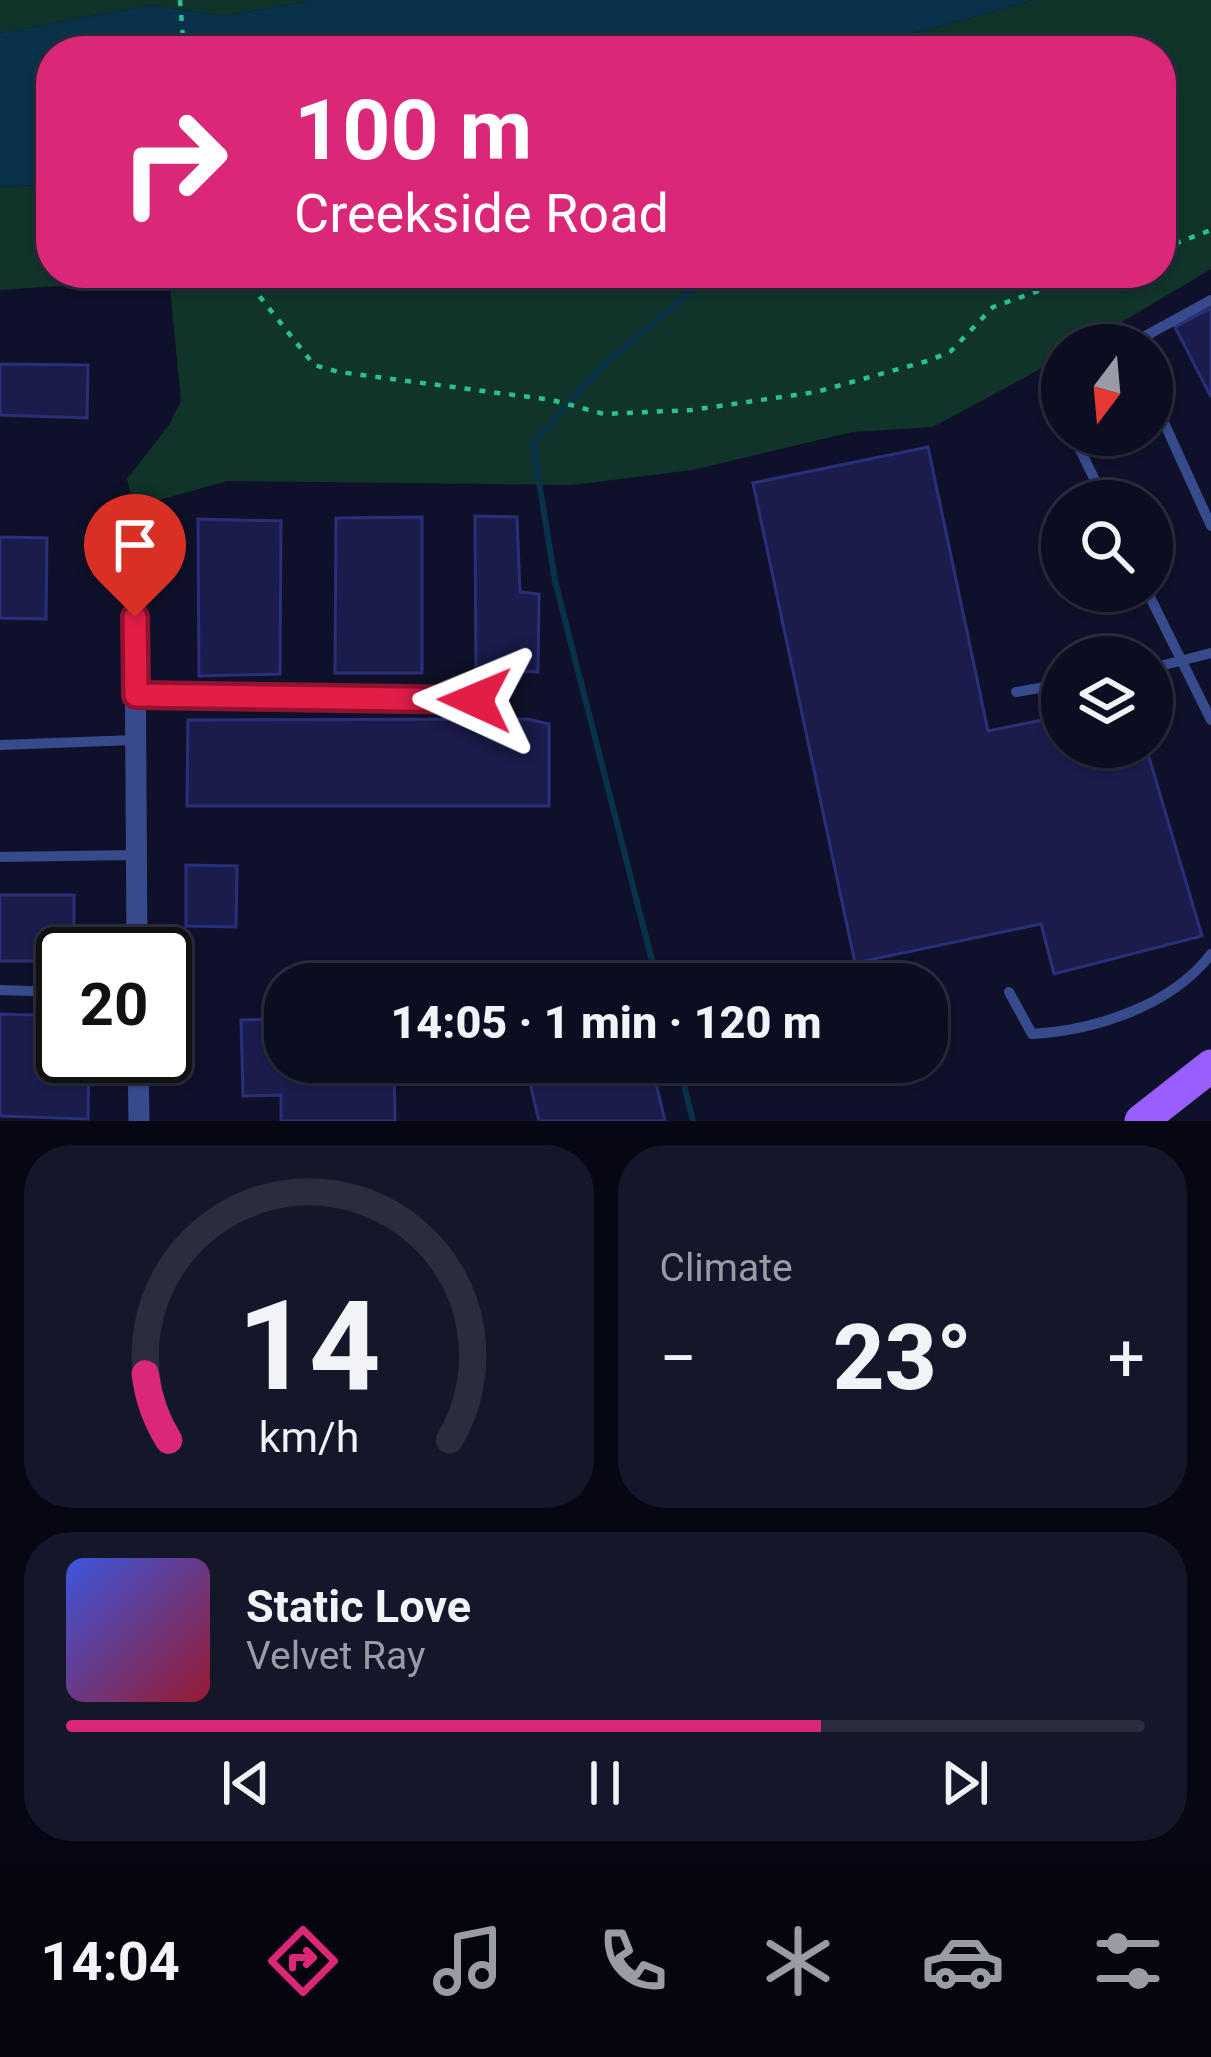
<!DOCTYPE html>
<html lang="en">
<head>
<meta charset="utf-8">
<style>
  :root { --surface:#0b0d20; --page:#141629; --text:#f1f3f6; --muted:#9a9ca5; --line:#2b2d3e; --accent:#db2777 }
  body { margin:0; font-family:Roboto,sans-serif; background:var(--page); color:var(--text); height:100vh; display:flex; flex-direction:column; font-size:45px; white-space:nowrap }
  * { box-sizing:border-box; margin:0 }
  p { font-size:39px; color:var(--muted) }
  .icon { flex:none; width:66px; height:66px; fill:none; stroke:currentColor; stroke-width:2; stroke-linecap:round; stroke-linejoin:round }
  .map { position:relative; height:1121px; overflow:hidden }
  .details { display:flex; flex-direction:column; gap:24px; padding:24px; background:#060712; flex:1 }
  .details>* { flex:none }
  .top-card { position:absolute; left:36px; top:36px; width:1140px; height:252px; border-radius:48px; box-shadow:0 3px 9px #0004,0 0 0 3px var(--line); background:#db2777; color:#fff; overflow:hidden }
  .needle { width:78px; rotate:196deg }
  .fabs { position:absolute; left:1041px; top:324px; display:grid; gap:24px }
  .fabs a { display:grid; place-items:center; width:132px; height:132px; border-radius:50%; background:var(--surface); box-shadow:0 3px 9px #0004,0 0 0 3px var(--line); font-size:60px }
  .speed { position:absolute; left:36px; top:927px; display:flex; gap:24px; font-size:60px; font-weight:700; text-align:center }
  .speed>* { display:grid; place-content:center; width:156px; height:156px; border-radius:50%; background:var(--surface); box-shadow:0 3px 9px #0004,0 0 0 3px var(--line); line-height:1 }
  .speed .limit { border:6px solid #111; border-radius:18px; background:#fff; color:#111 }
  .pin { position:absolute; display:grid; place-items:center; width:102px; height:102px; color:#fff; margin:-123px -51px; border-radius:50% 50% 50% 0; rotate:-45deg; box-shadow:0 0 12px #0007 }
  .pin .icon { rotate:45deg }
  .me { position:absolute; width:132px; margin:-66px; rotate:271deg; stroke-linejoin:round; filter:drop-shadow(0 0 9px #0008) }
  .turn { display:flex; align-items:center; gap:42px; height:252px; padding:0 60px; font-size:54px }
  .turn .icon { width:156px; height:156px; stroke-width:2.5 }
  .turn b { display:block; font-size:84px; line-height:102px }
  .big { font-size:90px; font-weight:800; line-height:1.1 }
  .details .card { flex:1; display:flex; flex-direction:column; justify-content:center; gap:18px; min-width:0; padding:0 42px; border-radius:48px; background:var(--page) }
  .details .dial { align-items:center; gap:0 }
  .dial svg { height:312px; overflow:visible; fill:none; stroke:var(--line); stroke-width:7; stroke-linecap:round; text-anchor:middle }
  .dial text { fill:var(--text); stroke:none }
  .song { display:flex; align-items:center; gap:36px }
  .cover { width:144px; height:144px; border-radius:18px; background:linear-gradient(135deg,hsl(230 70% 55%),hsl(350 70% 35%)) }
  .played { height:12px; border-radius:6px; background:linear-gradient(90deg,var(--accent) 70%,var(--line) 70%) }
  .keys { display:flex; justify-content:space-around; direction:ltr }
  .heat { display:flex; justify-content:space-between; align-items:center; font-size:66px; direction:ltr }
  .details .tiles { flex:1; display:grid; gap:24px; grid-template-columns:1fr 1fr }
  .card:last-child { grid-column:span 2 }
  .trip { position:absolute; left:264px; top:963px; width:684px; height:120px; border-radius:48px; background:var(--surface); box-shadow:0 3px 9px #0004,0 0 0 3px var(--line); font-weight:800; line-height:120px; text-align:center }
  .menu { display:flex; height:192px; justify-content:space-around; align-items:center; background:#04050d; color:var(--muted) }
  .menu .icon { width:84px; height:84px }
  .menu .active { color:var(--accent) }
  .menu b { font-size:54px; color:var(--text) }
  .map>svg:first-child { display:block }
  .green { fill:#11342a }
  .water { fill:#08314a }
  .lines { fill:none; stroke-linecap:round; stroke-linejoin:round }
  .stream { stroke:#08314a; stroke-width:6 }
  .building { fill:#1a1c4c; stroke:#2a2f79; stroke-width:3 }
  .path { stroke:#29c191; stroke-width:4.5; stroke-dasharray:6 9; stroke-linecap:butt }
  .lane { stroke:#374a8b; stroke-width:10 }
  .street { stroke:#374a8b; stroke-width:21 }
  .primary { stroke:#9a5eff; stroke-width:33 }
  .route-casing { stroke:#92132f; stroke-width:30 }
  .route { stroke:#e11d48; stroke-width:21 }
</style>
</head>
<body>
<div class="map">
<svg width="1211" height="1121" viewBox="0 0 1211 1121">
  <rect width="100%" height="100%" fill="#0f112a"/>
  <!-- green -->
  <path class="green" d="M0 0H315L224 16 151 5 0 33Z
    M1033 0H1211V269L1083 345H1062V357L933 427 852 432 692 470 572 485 227 481 134 507 127 479 169 425 181 401 169 278 0 290V187L51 184V273H1161V51H829L935 28Z"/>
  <!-- water -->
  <path class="water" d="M315 0H1033L935 28 829 51H51V184L0 187V33L151 5 224 16Z"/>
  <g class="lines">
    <!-- stream -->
    <path class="stream" d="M658 984 555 581 533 444 602 366 713 273
      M678 1062 693 1121"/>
  </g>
  <!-- building -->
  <path class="building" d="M1211 308V397L1175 327Z
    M0 364 88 365 87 418 0 415Z
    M928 447 988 731 1062 716V747H1146L1202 936 1054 974 1041 924 855 963 753 483Z
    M475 516 517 517 520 592 539 594 538 672 476 671Z
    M422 517V673H335L336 518Z
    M198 519 281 521 280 674 199 676Z
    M0 537 47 538 46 619 0 618Z
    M527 719 549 724V806H187L188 720Z
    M186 865 237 866 236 927 186 926Z
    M0 895H74V954H63V961H0Z
    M285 989V1062H394L395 1121H281V1095L243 1096 241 1020 276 1019 275 990Z
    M0 1014 63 1016V1056H89L88 1119 0 1116Z
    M525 1062H651L665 1121H539Z"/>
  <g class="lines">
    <!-- path -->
    <path class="path" d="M180 0 184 51
      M1161 249 1211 230
      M241 273 314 365 339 372 552 400 604 414 692 410 816 392 931 360 951 351 993 307 1089 273"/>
    <!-- lane -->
    <path class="lane" d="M1129 345 1211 300
      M1152 396 1211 526
      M1073 435 1105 501
      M1147 591 1211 720
      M1152 668 1211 653
      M1016 692 1062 684
      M136 695 475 700
      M0 745 135 740
      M0 857 135 855
      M0 990 63 992
      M1009 992 1032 1034C1096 1030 1171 1006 1211 954"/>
    <!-- street -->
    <path class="street" d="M135 618 137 954
      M138 1056 139 1121"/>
    <!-- primary -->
    <path class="primary" d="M1141 1121 1211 1066"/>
  </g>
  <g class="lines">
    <!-- route casing -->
    <g class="route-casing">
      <path id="route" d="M135 617 136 695 475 700"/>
    </g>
    <!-- route -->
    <use href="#route" class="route"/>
  </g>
</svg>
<div class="fabs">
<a><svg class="needle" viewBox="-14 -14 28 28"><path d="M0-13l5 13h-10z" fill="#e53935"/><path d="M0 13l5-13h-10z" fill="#9a9ca5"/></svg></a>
<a><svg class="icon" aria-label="search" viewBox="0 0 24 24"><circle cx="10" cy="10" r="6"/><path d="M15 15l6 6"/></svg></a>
<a><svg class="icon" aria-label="layers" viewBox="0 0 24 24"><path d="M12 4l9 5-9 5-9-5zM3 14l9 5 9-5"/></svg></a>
</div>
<div class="speed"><div class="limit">20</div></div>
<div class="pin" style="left:135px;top:617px;background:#d93025"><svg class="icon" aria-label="arrive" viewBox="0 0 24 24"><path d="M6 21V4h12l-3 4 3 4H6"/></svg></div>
<svg class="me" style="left:475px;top:700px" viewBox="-20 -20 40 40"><path d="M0-17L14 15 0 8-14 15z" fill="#e11d48" stroke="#fff" stroke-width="4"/></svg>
<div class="trip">14:05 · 1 min · 120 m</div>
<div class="top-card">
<div class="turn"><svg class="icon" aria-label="right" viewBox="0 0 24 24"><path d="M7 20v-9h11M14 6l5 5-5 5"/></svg><div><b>100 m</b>Creekside Road</div></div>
</div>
</div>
<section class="details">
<div class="tiles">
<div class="card dial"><svg viewBox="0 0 100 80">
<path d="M14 69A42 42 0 1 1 86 69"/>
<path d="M14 69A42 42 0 0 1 8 52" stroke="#db2777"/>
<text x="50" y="56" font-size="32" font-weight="700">14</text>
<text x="50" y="72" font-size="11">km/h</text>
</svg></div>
<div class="card"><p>Climate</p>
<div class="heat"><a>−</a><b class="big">23°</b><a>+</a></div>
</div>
<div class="card">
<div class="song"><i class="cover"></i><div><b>Static Love</b><p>Velvet Ray</p></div></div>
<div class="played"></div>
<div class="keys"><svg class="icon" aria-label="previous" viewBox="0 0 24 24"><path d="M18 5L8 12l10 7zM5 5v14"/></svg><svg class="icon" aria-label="pause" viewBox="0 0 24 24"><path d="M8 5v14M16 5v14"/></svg><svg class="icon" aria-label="next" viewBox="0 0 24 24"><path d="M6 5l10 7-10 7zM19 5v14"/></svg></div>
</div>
</div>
</section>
<nav class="menu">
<b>14:04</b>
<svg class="icon active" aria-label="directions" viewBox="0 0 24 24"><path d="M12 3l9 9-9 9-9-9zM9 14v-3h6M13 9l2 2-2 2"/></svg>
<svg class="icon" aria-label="music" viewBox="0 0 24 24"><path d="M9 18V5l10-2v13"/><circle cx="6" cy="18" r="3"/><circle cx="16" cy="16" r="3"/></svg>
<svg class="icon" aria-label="phone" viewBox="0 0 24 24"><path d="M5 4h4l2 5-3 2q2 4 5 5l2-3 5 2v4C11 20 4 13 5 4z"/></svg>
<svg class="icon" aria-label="climate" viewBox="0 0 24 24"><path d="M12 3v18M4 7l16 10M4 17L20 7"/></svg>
<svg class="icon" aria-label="car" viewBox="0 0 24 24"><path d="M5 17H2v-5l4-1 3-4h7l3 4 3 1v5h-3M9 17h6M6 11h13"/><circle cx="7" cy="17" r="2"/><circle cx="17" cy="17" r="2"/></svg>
<svg class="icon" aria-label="filters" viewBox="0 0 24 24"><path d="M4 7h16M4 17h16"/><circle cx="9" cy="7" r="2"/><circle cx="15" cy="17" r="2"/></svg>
</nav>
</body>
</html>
